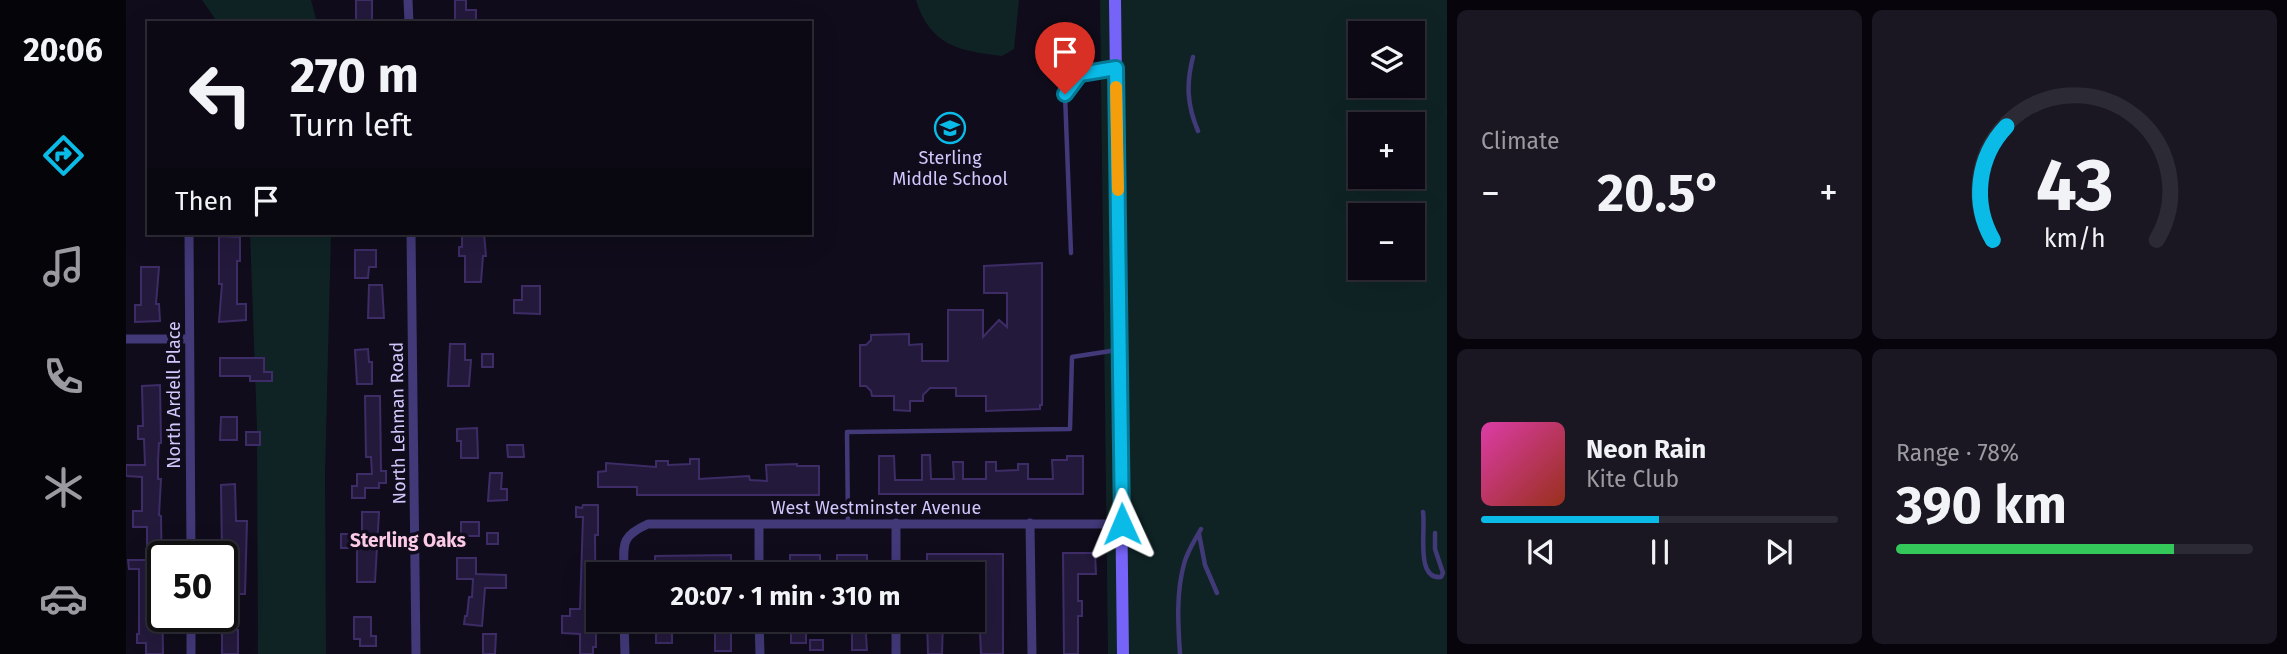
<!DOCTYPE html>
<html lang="en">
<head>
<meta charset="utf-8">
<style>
  :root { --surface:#0c0914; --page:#1a1722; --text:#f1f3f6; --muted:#9a9aa0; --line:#2c2a34; --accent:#0abbe7 }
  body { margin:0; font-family:"Fira Sans",sans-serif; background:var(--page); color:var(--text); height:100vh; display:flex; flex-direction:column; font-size:26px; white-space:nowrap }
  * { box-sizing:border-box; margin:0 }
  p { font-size:23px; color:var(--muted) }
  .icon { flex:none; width:38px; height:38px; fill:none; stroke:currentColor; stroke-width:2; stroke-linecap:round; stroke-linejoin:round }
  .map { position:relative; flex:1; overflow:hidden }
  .sheet { display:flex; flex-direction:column; gap:10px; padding:10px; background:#07050b; width:840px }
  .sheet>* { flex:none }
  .banner { position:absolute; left:21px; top:21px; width:665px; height:214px; border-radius:0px; box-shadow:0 7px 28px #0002,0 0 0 2px var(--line); background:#0c0914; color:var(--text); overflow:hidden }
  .tools { position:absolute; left:1222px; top:21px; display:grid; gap:14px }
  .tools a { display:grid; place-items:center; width:77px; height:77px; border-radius:0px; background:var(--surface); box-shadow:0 7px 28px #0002,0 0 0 2px var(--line); font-size:35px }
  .speed { position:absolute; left:21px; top:541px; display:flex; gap:14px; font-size:35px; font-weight:700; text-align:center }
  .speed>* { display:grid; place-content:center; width:91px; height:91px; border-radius:50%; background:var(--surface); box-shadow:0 7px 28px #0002,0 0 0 2px var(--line); line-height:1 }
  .speed .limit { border:4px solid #111; border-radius:10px; background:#fff; color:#111 }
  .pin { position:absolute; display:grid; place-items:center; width:60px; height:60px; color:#fff; margin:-72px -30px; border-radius:50% 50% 50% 0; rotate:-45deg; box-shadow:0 0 7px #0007 }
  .pin .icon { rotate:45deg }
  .me { position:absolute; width:77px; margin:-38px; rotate:359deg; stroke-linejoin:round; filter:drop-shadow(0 0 5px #0008) }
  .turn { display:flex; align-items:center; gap:24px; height:147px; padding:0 28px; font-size:32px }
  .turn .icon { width:91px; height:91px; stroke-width:2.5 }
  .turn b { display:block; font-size:49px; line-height:60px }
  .then { display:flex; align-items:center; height:66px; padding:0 28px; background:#0003; gap:14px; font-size:26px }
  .big { font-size:52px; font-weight:700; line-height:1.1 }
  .sheet .card { flex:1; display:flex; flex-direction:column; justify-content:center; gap:10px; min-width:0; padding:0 24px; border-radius:10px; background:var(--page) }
  .sheet .dial { align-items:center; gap:0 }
  .dial svg { height:182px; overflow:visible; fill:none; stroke:var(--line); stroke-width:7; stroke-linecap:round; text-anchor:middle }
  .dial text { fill:var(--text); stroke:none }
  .song { display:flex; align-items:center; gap:21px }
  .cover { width:84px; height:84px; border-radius:10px; background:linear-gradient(135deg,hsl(320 70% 55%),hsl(10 70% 35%)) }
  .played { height:7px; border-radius:4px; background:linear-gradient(90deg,var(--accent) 50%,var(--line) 50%) }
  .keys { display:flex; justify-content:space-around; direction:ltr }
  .heat { display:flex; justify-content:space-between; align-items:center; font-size:38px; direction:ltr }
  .charge { height:10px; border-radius:5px; background:linear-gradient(90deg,#34c759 78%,var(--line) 0) }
  .sheet .tiles { flex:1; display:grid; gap:10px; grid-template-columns:repeat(2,1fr) }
  .trip { position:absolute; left:460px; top:562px; width:399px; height:70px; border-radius:0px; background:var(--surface); box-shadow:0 7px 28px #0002,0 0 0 2px var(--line); font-weight:700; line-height:70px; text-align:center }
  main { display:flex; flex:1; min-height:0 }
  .tab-bar { display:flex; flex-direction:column; width:126px; justify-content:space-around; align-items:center; background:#050408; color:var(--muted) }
  .tab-bar .icon { width:49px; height:49px }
  .tab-bar .on { color:var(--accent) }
  .tab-bar b { font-size:32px; color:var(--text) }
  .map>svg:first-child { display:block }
  .green { fill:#0f2325; fill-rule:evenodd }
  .building { fill:#23193b; stroke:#3d2c66; stroke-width:2 }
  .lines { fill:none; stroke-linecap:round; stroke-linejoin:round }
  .lane { stroke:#413978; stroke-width:4.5 }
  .street { stroke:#413978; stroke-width:9 }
  .secondary { stroke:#7664f8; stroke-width:12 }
  .route-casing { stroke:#067a96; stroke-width:18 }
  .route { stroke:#0abbe7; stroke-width:12 }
  .slow { stroke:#f59e0b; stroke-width:12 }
  .labels { text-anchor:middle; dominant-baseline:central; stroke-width:7; stroke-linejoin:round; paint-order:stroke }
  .poi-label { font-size:18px; fill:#d3c8fd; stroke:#100c1b }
  .street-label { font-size:18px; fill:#d3c8fd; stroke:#100c1b }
  .neighbourhood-label { font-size:19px; font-weight:bold; fill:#fdcae5; stroke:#100c1b }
</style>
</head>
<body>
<main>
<nav class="tab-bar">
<b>20:06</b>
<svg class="icon on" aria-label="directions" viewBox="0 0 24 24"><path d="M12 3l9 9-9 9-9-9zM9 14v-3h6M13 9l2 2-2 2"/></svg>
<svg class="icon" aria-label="music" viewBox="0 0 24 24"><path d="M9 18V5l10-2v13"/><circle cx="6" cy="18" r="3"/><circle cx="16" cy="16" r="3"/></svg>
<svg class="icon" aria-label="phone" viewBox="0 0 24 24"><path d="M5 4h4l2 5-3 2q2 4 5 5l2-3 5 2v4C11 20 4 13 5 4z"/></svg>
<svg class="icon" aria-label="climate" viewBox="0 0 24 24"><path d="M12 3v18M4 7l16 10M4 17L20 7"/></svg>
<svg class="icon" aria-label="car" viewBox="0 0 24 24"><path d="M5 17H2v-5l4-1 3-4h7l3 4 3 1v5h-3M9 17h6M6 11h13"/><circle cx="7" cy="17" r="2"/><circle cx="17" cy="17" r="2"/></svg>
</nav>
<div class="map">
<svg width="1321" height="654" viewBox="0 0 1321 654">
  <rect width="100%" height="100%" fill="#100c1b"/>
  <!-- green -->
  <path class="green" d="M76 0H185L191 23H92Z
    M790 0H893L888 49 876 56C834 51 804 46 790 0Z
    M974 0H1321V654H982ZM1234 33H1286V86H1234ZM1234 124H1286V177H1234ZM1234 215H1286V268H1234Z
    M124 233H205L199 473 200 654H132L131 428Z"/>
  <!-- building -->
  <path class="building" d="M230 0H246V23H230Z
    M329 0H340V10H350V23H329Z
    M336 233H358L360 256H357L355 282H339V256H333V247H336Z
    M93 236 114 237V261H111V304H120V320L93 322 96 284H93Z
    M229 250H250V267H243L242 278H229Z
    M916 263V405H914V409L860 411V396H830V388H804L797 395V401H784V411L768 410V396H746L745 391 740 386H734V345H740L745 340V335L783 334V345L796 344V361H822V310H857V337L873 320 881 327V293H858V266Z
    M15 267H33L30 304H33L34 321 9 322V305H15Z
    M243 285H256L258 318H242Z
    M396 286H414V314L388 313V300H396Z
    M324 344H339V360H345L343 386H322Z
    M242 349 243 362H246V384H231L229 350Z
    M356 354H367V367H356Z
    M94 358H138V372H146V381H124V376H94Z
    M34 385 35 443H33L32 461V479H35L33 515 35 516 37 654H20V643H11V634H13V569H3L2 560H21V527H7V511H16V477L0 476V465H19L18 439H12V426H17L16 386Z
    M239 396H254L255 471H260V483H253V488H239V498H226V486H231V474H246L245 457H240Z
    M95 417H111V440H94Z
    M351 428 352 458H335V441H331V429Z
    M120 432H134V445H120Z
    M381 445H397L398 457H382Z
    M796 455H804L805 479H828L827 462H837V479H860V462H870V471L892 470V464H902V479H927L926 460H941V456H957V494H753V456H768L769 480H796Z
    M564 459H573V479L623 476 624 480 641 481 640 465 671 464V466H693V495H511V487H472V472L480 471V463L530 467V461H542V465L564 464Z
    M364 473H376L375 489H381V500L362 501Z
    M109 484 110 521H121L119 594H96V572H106V552H96L95 485Z
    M457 505H472V535H469L470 647H467V654H454V634L436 633V616H444V609H454L457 517H450V507L456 508Z
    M236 512H253L249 582H231V548H215V534H236Z
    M335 522H353V536H335Z
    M361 533H372V544H361Z
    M937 553H969L970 574H952V601H956V616H952V654H938Z
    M801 554H877V654H855L853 608H847V574L821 573V570H801Z
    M605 555V571H529V556Z
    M664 555H694V571H664Z
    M711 555H741V571H711Z
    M331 558H350V574L380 575V588H359L356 626 338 624 339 616H341L343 597H346L347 579H331Z
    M228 617H245V636H250V646H234V639H228Z
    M530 620H546V643H530Z
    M665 620H680V643H665Z
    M726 620H739L741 650H726Z
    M801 620H817L816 654H802Z
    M589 621H605V651H589Z
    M96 630H112V654H96Z
    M357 634H370L369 654H357Z
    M684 640H697V650H684Z"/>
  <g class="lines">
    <!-- lane -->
    <path class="lane" d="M1067 57C1060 84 1061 105 1072 131
      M945 253 939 94 954 74 989 69
      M1297 512C1300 529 1289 580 1315 577L1317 573 1309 549V533
      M722 523 721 432 944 429 946 357 991 350
      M1073 534 1079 565 1091 593
      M1054 654C1052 625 1050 593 1058 564 1061 552 1069 540 1075 529"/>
    <!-- street -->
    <path class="street" d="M282 0 283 23
      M63 233 65 556
      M285 233 290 654
      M0 339H63
      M770 523V574
      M904 523 906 654
      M633 524V574
      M498 574C498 545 493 537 522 524H996
      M65 616V654
      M498 620 499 654
      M633 620 634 654
      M770 620V654"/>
    <!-- secondary -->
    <path class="secondary" d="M989 0 997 654"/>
  </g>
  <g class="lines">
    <!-- route casing -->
    <g class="route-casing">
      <path id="route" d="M939 94 954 74 990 68 996 524"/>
    </g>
    <!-- route -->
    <use href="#route" class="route"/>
    <!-- slow -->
    <path class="slow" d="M990 87 992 190"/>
  </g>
  <!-- icons -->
  <defs>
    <g id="school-ring" transform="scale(1.575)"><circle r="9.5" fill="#100c1b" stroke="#0abbe7" stroke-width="1.5"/><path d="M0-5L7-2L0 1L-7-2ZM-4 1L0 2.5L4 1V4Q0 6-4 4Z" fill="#0abbe7"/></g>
  </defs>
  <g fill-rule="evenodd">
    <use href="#school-ring" x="824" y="128"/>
  </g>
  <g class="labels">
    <!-- poi labels -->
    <g class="poi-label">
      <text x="824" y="158">Sterling<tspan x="824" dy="21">Middle School</tspan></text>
    </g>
    <!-- street labels -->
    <g class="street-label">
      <text transform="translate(48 395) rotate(-90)">North Ardell Place</text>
      <text transform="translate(272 423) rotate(-91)">North Lehman Road</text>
      <text x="750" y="508">West Westminster Avenue</text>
    </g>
    <!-- neighbourhood labels -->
    <g class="neighbourhood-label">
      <text x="282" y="540">Sterling Oaks</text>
    </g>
  </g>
</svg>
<div class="tools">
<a><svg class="icon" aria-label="layers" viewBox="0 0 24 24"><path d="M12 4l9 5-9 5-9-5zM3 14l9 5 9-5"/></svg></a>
<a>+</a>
<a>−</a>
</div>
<div class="speed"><div class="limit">50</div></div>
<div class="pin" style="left:939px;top:94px;background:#d93025"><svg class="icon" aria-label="arrive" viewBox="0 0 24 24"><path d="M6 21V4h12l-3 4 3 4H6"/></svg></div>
<svg class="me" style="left:996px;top:524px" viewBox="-20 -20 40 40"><path d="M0-17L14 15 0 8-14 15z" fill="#0abbe7" stroke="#fff" stroke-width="4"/></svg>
<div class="trip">20:07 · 1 min · 310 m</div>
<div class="banner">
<div class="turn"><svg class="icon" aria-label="left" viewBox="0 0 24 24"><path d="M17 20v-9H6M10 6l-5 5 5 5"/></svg><div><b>270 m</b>Turn left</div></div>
<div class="then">Then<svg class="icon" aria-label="arrive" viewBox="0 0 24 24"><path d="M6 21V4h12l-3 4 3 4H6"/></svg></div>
</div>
</div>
<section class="sheet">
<div class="tiles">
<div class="card"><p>Climate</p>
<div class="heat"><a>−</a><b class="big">20.5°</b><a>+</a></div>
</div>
<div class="card dial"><svg viewBox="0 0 100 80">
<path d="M14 69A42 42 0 1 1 86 69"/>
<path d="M14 69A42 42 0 0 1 20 19" stroke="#0abbe7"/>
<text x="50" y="56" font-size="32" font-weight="700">43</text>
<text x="50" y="72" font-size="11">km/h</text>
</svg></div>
<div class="card">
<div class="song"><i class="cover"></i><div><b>Neon Rain</b><p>Kite Club</p></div></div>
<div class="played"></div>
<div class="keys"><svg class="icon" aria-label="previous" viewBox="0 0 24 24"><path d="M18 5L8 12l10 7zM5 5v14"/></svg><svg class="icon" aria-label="pause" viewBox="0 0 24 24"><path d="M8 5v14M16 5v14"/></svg><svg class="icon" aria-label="next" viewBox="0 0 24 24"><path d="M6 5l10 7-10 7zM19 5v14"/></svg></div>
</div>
<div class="card"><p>Range · 78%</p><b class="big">390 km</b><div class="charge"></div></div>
</div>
</section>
</main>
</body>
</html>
